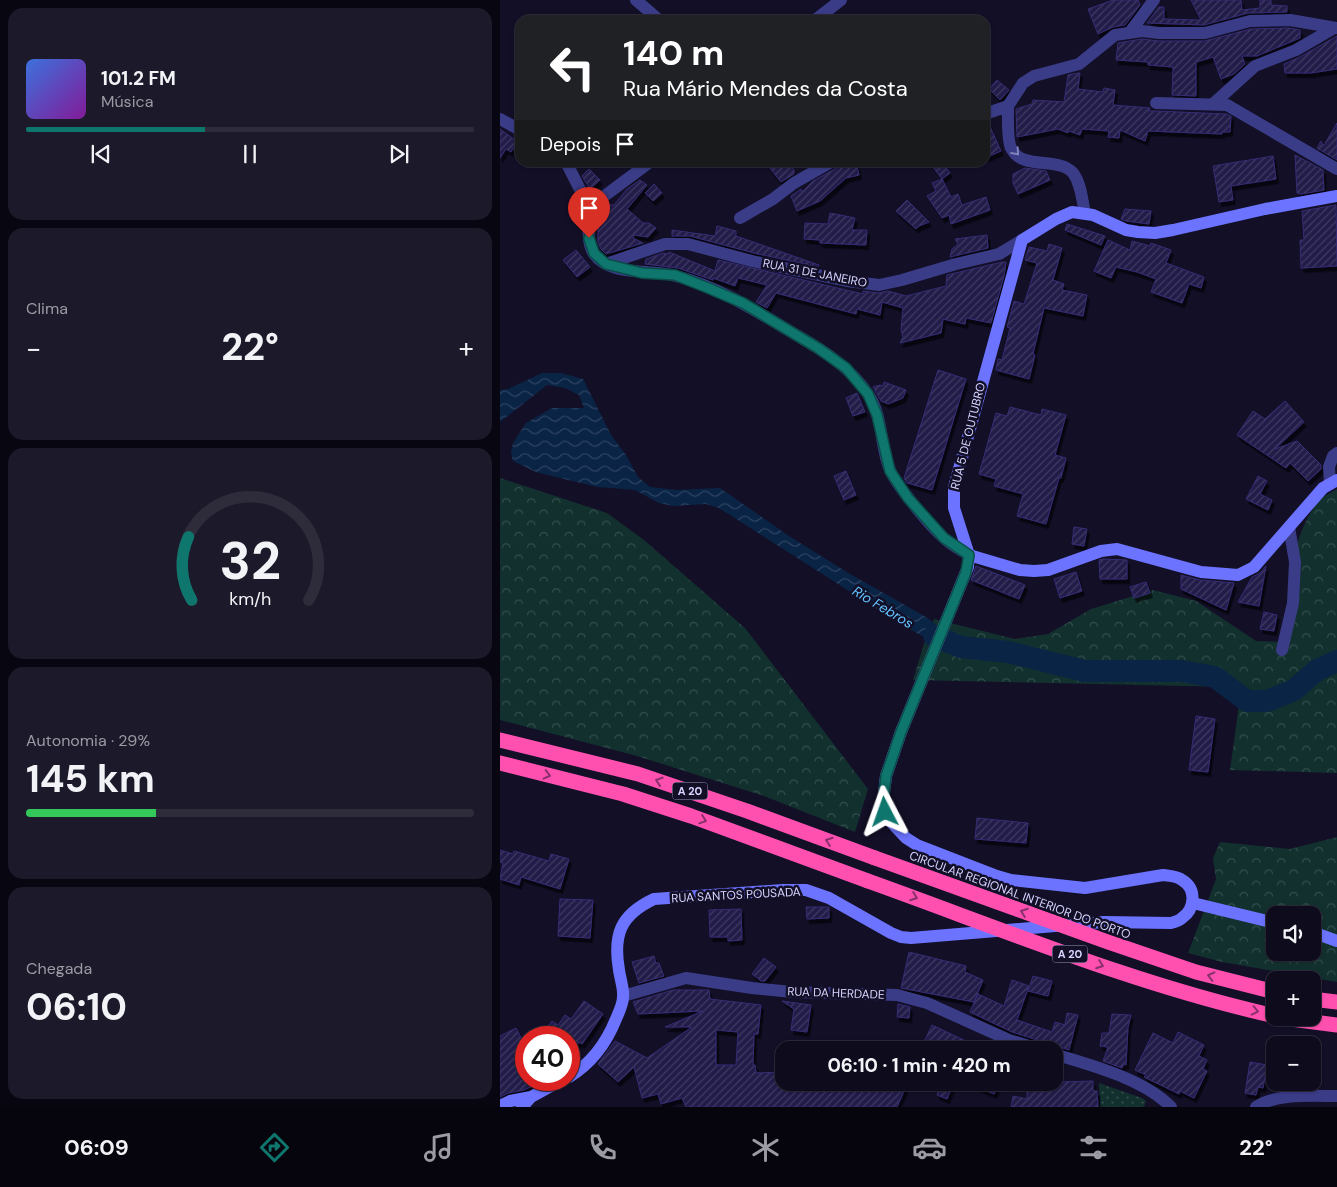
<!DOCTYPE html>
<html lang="pt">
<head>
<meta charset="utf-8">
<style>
  :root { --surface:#0e0b1d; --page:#1c192a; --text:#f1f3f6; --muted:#9b9ba4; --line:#2e2b3b; --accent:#0f766e }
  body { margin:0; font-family:"DM Sans",sans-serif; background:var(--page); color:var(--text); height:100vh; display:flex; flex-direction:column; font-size:19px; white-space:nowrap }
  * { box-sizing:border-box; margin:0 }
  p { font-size:16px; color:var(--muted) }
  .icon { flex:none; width:28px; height:28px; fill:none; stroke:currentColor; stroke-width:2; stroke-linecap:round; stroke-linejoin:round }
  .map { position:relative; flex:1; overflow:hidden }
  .drawer { display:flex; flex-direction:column; gap:8px; padding:8px; background:#080610; width:500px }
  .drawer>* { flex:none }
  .guide { position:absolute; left:15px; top:15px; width:475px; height:152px; border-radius:15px; box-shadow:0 1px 4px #0004,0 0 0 1px var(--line); background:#202124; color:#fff; overflow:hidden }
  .buttons { position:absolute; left:766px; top:906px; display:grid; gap:10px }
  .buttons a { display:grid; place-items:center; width:55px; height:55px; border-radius:10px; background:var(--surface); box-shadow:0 1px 4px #0004,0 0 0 1px var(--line); font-size:25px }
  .speed { position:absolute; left:15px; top:1026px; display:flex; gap:10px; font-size:25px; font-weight:700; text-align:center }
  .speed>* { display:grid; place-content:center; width:65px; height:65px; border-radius:50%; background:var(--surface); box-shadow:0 1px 4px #0004,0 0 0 1px var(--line); line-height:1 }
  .speed .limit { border:8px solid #d22; background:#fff; color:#111 }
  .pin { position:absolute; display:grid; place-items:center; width:42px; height:42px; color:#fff; margin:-51px -21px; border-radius:50% 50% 50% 0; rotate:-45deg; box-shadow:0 0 5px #0007 }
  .pin .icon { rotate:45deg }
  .me { position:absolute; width:55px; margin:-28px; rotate:356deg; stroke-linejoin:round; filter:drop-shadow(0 0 4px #0008) }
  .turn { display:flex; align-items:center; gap:18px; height:105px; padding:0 25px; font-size:22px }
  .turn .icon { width:65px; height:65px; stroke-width:2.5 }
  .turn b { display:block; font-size:35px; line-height:42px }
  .then { display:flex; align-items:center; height:48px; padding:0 25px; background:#0003; gap:10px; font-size:19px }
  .big { font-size:38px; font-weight:700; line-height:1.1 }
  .drawer .tile { flex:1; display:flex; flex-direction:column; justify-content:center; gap:8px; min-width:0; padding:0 18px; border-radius:15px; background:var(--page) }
  .drawer .dial { align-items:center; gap:0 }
  .dial svg { height:130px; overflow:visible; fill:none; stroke:var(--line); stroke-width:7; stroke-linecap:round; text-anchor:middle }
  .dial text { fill:var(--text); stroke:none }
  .song { display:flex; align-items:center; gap:15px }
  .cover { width:60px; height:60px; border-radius:8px; background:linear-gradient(135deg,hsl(220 70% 55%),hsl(290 70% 35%)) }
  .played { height:5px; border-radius:2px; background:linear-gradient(90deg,var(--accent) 40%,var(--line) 40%) }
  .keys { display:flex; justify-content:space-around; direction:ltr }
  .heat { display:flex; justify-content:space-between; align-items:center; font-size:28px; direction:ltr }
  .charge { height:8px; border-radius:4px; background:linear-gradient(90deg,#34c759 29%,var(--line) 0) }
  .trip { position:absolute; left:275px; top:1041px; width:288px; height:50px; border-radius:15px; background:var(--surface); box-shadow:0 1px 4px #0004,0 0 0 1px var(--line); font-weight:700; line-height:50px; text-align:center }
  .tabs { display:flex; height:80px; justify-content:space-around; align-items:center; background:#06040c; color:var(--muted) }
  .tabs .icon { width:35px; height:35px }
  .tabs .on { color:var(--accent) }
  .tabs b { font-size:22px; color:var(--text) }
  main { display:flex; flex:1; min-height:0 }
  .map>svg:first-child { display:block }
  .forest { fill:url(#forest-crowns); fill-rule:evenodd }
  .park { fill:url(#park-dots) }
  .water { fill:url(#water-waves) }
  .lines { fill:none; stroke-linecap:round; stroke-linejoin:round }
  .river { stroke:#0a2446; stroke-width:22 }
  .building { fill:url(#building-hatch); stroke:#362d75; fill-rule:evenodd; filter:url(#shadow) }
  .street { stroke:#3a3c87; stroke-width:12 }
  .secondary { stroke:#6c73ff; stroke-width:12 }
  .highway { stroke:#ff50b0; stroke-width:15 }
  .highway-bridge { stroke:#ff50b0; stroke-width:15 }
  .oneway { stroke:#8181bd }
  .oneway2 { stroke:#88306c }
  .route-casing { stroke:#0a4d48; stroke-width:12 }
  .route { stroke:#0f766e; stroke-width:9 }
  .labels { text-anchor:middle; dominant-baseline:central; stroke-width:5; stroke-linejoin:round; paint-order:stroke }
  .shield { fill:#120f27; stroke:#9c9abe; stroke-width:1 }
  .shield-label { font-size:11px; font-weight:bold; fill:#d7d5ff }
  .street-label { font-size:12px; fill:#d7d5ff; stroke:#120f27 }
  .water-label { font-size:14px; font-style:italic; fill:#63c2ff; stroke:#120f27 }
</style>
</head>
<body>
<main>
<section class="drawer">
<div class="tile">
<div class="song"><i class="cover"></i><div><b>101.2 FM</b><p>Música</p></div></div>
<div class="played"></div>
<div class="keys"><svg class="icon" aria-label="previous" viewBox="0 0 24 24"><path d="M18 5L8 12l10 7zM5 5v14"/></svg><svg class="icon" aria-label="pause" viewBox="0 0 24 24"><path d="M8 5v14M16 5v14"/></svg><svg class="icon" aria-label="next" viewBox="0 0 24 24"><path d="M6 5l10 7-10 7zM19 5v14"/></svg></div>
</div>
<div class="tile"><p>Clima</p>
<div class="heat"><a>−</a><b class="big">22°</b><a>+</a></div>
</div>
<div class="tile dial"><svg viewBox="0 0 100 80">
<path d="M14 69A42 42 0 1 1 86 69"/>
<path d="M14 69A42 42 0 0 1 12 30" stroke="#0f766e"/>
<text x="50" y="56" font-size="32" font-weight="700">32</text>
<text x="50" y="72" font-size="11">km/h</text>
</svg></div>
<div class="tile"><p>Autonomia · 29%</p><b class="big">145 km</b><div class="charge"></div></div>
<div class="tile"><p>Chegada</p><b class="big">06:10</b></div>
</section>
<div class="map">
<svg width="837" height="1107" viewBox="0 0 837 1107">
  <defs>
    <pattern id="forest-crowns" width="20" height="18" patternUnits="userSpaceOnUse" patternTransform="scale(1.25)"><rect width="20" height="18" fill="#12312e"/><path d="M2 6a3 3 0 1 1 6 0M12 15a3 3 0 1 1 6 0" fill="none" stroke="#344e4d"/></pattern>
    <pattern id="park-dots" width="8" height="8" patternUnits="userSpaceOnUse" patternTransform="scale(1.25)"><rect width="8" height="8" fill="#12312e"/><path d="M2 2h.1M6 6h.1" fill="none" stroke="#344e4d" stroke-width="1.8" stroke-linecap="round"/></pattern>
    <pattern id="water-waves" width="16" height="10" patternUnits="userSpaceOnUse" patternTransform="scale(1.25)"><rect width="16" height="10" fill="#0a2446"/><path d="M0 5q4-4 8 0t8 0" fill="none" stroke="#2d4362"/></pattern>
    <pattern id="building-hatch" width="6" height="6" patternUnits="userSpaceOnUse" patternTransform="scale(1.25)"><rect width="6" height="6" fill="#211b48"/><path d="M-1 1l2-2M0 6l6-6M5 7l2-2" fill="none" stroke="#403b63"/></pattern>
    <filter id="shadow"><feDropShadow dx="2.5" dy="4.5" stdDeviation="0" flood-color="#0009"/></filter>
  </defs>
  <rect width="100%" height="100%" fill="#120f27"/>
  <!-- forest -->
  <path class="forest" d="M0 478 107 513 144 540 245 628 368 789 355 832 264 796 137 756 0 720Z
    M837 489V773L730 770 739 705 733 687 413 680 427 634 434 619 515 639 548 634 591 609 653 590 696 601 756 641 784 642C789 595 788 540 818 502 822 496 831 493 837 489Z
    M837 837V982L722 962 688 953 716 879 713 858 720 842 790 849ZM775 915H812V952H775Z"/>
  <!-- park -->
  <path class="park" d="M599 1083 642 1098 646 1101 644 1107H600Z"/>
  <!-- water -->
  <path class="water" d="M42 373H61L83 379 111 435 126 455 138 477 150 487 177 490 220 488 289 536 350 574 426 617 458 642 461 647 457 649 426 638 404 626 219 508 206 504 173 506 159 503 135 490 98 487 64 479 36 472 13 461 11 453 13 443 26 423 52 408H84L79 395 65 388 47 385 0 422V390L8 389Z"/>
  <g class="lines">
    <!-- river -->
    <path class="river" d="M434 636 461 647 508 652 585 671H682L715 677 747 701H767L794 690 817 670 837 661"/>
  </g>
  <!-- building -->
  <path class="building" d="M613 0H638L640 5 625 25 613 27 598 34 588 9Z
    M691 0H741L742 10 760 8V0H771V5L787 6V12L748 13 704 25 647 23 659 7H664V19L701 20Z
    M789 28 800 30V38L757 56H742L745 64 734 74 721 79 713 57 696 62V96L672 95 673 67 648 65V62L616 60 618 43 642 39 659 41H705L751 29Z
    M837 36V69L811 73H785L784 64 800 57Z
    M578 73H580L578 89 603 92 604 88 615 90 613 105 650 108 649 111H656L726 114 731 116 730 132H722V134L648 131 645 141 620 130 619 138 608 137 609 131 582 129 580 135 569 131 568 133 558 129 517 137 516 109 532 104 533 100 564 102 568 75Z
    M497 80 509 90 500 100 489 89Z
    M485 122H488L501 151 485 158Z
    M837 123V160L817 148 821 141 822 144 824 145Z
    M0 129 18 142 11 152 6 149 0 158Z
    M795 155 823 170 824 190 801 194 797 193Z
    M773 156 776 179 731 186 733 200 719 202 713 166Z
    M265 162H288L294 170V174L281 182Z
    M339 162H356L359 175 346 178 320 201 297 211 291 196 301 189 302 192 313 181 335 169Z
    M429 162H442L450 173 442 179 451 197 458 194 462 205 486 197 490 210 451 224 449 215 442 218 427 196 436 191 432 183 442 179Z
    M525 168 546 171 550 180 518 194 513 183V174Z
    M89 169 100 180 90 189 82 176Z
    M140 180 147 185 127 209 143 223H149L156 228 148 237 134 235 133 238 143 243 106 254 101 249 98 242V214L106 205H114L127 189Z
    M154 184 162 193 153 201 145 193Z
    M407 200 429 222 419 226 416 229 396 211Z
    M836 205 837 266 801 268 800 240H804L802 211Z
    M625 209 651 211 649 224 626 221 621 219Z
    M330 213 355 218 352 230H367L366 245 320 243V240L304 239 305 223 328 224Z
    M567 224 605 236 601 245 565 230Z
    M217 226 236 231V236L319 265 318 267 254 253 190 236H172V230L215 236Z
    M487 235 488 248 450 257 452 249 458 244 455 239Z
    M608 240 630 250 632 241 650 246 651 243 671 250 666 263 704 277 701 288 689 284 682 303 651 292 656 279 637 272 616 267 611 278 594 271Z
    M549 244 562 248 553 280 564 284 562 290 587 295 583 316 544 308 533 354 535 355 529 379 496 370 498 359 502 360 510 328 507 327 514 301 524 304 537 263 525 260 529 247 547 251Z
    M76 250 90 267 77 277 63 260Z
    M169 252 215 271 218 260 363 294V291L378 293 388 291 406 296 446 286 447 275 502 262H506L504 276 491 323 466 318 465 324 443 319 441 333 400 343 403 337 401 330 403 308 382 302 380 315 357 309 356 314 276 293 267 308 256 302 267 285 238 278 235 286 213 278V280L178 268 145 264 146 259 163 253 169 254Z
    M438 370 466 379 432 490 407 483 404 478Z
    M384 382 406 390 403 398 388 404 381 401 373 387 380 385 383 386Z
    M357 393 365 412 353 416 346 398Z
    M785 401 804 422 775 449 797 441 821 465V469L808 481 790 463 786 468 737 435 753 411 765 419Z
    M510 407 541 415 542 409 566 415 555 455 566 458 561 478H559L546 524 517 516 523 494 494 486 496 479 479 474 496 413 507 416Z
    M346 471 356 495 344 500 334 476Z
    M758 476 767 481 760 494 772 500 768 510 746 499Z
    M574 527 587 529 584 546 572 544Z
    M603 559 627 560V579H600L599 560Z
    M476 566 525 585 519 599 471 580Z
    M766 566 759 606 738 602 752 577 760 573Z
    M576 572 582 591 560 598 554 579Z
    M681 575 700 580 734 583 726 610 681 589Z
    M646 582 650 593 634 598 630 587Z
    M764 612 777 615 774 631 760 629Z
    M696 716 715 719 708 772 689 770Z
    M477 818 528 823 526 843 475 839Z
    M0 850 13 854 14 851 49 861 51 854 69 859 60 889 21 877 19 885 0 879 3 863 0 862Z
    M60 899 93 900 90 938 58 936Z
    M306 907H329V918L307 919Z
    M241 909 242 940 228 941V937H210L209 910Z
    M409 952 466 966 465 972 483 980 474 1002 401 988Z
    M154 956 156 963H159L164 976 139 983 132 962Z
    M264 958 276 967 265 981H261L252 974Z
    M533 976 552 981 548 996 528 991Z
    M512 980 529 986 517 1020 552 1032 555 1022 565 1025 567 1013 578 1015 569 1050 512 1032 470 1012 478 994 504 1006Z
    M173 990H209L210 999 261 1005 258 1034H254L253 1065H255L256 1073 284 1072V1082H295V1087L354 1082H408L397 1107H186L182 1098 161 1104 158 1094 142 1098 134 1067 118 1082 98 1064 115 1041 147 1058 192 1027H165L203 1011 138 1014 133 1002ZM216 1030 238 1032 236 1065H216Z
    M84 1001 103 1014 82 1044 79 1042 69 1056V1038H40L52 1021 58 1025 65 1015 71 1019Z
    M282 1001 311 1005 307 1032 291 1030 294 1009Z
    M398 1004 410 1007 409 1018 397 1017Z
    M612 1014 631 1015 628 1027 626 1065 624 1064 622 1068 603 1061 608 1047 600 1046 602 1033H609Z
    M432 1025 485 1050H440L424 1042Z
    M16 1028 21 1038H26V1080H45L24 1090 8 1093 0 1097V1036Z
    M678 1032 704 1045 699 1056 707 1060 703 1069 707 1071 694 1098 680 1091 679 1094 644 1077 646 1075 635 1070 653 1033 673 1043Z
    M750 1062 767 1065 763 1088 758 1087 756 1095 745 1093Z
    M593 1081V1091H597L598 1107H511L513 1096 527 1099V1083Z
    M442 1082H454L447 1099 437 1095Z
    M466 1082H499L494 1094Z"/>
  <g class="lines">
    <!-- street -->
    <path class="street" d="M136 0 159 20
      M315 20 341 0
      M630 32 654 0
      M656 103 727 105 837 169
      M713 104 755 66 796 50 834 28
      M508 106 523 83 534 76 579 64 615 35 642 31 659 33H705L750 21 790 20 837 28
      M508 106C508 117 507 139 511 148 522 171 558 156 573 173 581 183 582 200 585 213
      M485 114 508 106
      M0 119 20 130
      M66 162 90 209
      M90 209C89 223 86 242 94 254 110 277 153 269 176 276 218 286 261 314 298 336 324 351 351 368 368 394 383 416 380 446 390 470 397 486 430 526 444 538 451 545 461 550 469 555
      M90 209 95 203 150 162
      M240 218 273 199 294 183 331 162
      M106 264 165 244H188L252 261 347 281 379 285 402 280 456 264 499 254 522 240
      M830 484 829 467 833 456 837 453
      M782 650 793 603 795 562 789 527
      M123 996 186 978 252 988 292 992 397 995 427 1003 509 1040 542 1050
      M554 1054C591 1065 644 1079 671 1107
      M756 1107C776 1093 814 1096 837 1096"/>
    <!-- secondary -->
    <path class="secondary" d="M469 555 520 570 534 571 548 570 601 551 617 549 701 572 738 575 754 567 823 488 837 480
      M693 903 775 923
      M812 932 837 941
      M69 1077C92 1063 106 1044 116 1019 119 1012 123 1004 123 997 124 989 120 978 119 970 113 935 120 915 154 899L283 890H306L329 898 391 933 401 937 411 938 604 922 671 923C675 922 679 921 682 918 695 909 697 889 682 880 677 876 669 876 663 875L585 888 511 880 497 876 417 845 406 838 390 821 383 801 386 776 401 732 468 567 469 555 454 508V487L522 240 556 219 572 212 593 215 626 230 638 232 655 233 673 230 765 209 837 196
      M0 1106 10 1101 31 1097
      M22 1107 31 1097 62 1080"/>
    <!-- highway -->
    <path class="highway" d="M0 740 138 774 247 811 375 858
      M0 763 123 794 191 816 368 881
      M812 999 837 1002
      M783 1018 837 1025"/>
    <!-- highway-bridge -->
    <path class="highway-bridge" d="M375 858 608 942 696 972 775 992
      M368 881C502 929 636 985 775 1016"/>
  </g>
  <!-- one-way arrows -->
  <defs><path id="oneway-chevron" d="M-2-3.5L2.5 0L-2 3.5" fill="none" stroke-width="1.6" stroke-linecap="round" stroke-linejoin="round" transform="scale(1.25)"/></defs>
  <use class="oneway" href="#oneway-chevron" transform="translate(516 152) rotate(48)"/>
  <g class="oneway2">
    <use href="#oneway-chevron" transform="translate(47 775) rotate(14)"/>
    <use href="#oneway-chevron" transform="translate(159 781) rotate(-162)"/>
    <use href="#oneway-chevron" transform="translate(203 820) rotate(19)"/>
    <use href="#oneway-chevron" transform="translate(329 841) rotate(-160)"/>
    <use href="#oneway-chevron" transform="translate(414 897) rotate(20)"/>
    <use href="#oneway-chevron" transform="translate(524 912) rotate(-160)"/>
    <use href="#oneway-chevron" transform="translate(600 965) rotate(20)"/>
    <use href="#oneway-chevron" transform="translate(711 976) rotate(-166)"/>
    <use href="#oneway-chevron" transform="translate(755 1011) rotate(13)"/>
  </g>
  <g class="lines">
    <!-- route casing -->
    <g class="route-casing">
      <path id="route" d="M89 238 94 253 106 264 142 273 175 275 208 288 243 303 318 348 346 368 368 394 377 415 390 471 408 498 444 538 469 555 466 572 401 732 386 776 383 802 385 812"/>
    </g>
    <!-- route -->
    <use href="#route" class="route"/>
  </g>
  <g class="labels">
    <!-- shield labels -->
    <g class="shield">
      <rect x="172.5" y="782.5" width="35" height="17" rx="4"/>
      <rect x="552.5" y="945.5" width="35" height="17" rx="4"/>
    </g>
    <g class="shield-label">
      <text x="190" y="791">A 20</text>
      <text x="570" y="954">A 20</text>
    </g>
    <!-- street labels -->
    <g class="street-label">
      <text transform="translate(315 273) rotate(11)">RUA 31 DE JANEIRO</text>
      <text transform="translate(468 436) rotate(-76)">RUA 5 DE OUTUBRO</text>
      <text transform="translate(236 895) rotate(-3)">RUA SANTOS POUSADA</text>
      <text transform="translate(520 895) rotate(20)">CIRCULAR REGIONAL INTERIOR DO PORTO</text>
      <text transform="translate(336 993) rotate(2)">RUA DA HERDADE</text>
    </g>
    <!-- water labels -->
    <g class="water-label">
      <text transform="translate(383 607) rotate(31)">Rio Febros</text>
    </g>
  </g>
</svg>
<div class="buttons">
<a><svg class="icon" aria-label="sound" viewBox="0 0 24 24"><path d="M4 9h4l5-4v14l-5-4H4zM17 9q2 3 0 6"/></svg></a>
<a>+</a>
<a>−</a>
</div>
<div class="speed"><div class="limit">40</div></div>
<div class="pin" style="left:89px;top:238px;background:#d93025"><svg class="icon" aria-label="arrive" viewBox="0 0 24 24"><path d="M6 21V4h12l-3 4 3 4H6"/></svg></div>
<svg class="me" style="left:385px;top:812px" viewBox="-20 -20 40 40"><path d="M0-17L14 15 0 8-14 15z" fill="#0f766e" stroke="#fff" stroke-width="4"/></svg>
<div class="trip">06:10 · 1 min · 420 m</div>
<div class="guide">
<div class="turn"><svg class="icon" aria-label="left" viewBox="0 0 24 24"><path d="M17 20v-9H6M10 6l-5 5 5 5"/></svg><div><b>140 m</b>Rua Mário Mendes da Costa</div></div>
<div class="then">Depois<svg class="icon" aria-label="arrive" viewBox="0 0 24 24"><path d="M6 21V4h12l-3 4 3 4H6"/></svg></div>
</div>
</div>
</main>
<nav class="tabs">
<b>06:09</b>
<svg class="icon on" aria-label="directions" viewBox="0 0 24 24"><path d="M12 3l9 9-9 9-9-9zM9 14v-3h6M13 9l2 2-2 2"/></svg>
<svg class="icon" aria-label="music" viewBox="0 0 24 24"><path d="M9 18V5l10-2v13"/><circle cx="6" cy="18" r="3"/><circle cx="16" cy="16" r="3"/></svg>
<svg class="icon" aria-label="phone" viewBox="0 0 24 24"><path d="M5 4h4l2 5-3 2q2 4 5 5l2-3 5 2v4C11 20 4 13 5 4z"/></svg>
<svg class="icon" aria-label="climate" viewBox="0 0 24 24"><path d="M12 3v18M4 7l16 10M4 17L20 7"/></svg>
<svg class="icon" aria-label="car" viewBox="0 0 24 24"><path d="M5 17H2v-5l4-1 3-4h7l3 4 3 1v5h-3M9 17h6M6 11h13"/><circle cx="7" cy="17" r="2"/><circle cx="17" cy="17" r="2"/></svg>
<svg class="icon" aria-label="filters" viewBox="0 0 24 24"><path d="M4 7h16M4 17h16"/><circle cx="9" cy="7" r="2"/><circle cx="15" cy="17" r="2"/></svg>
<b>22°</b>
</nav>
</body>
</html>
